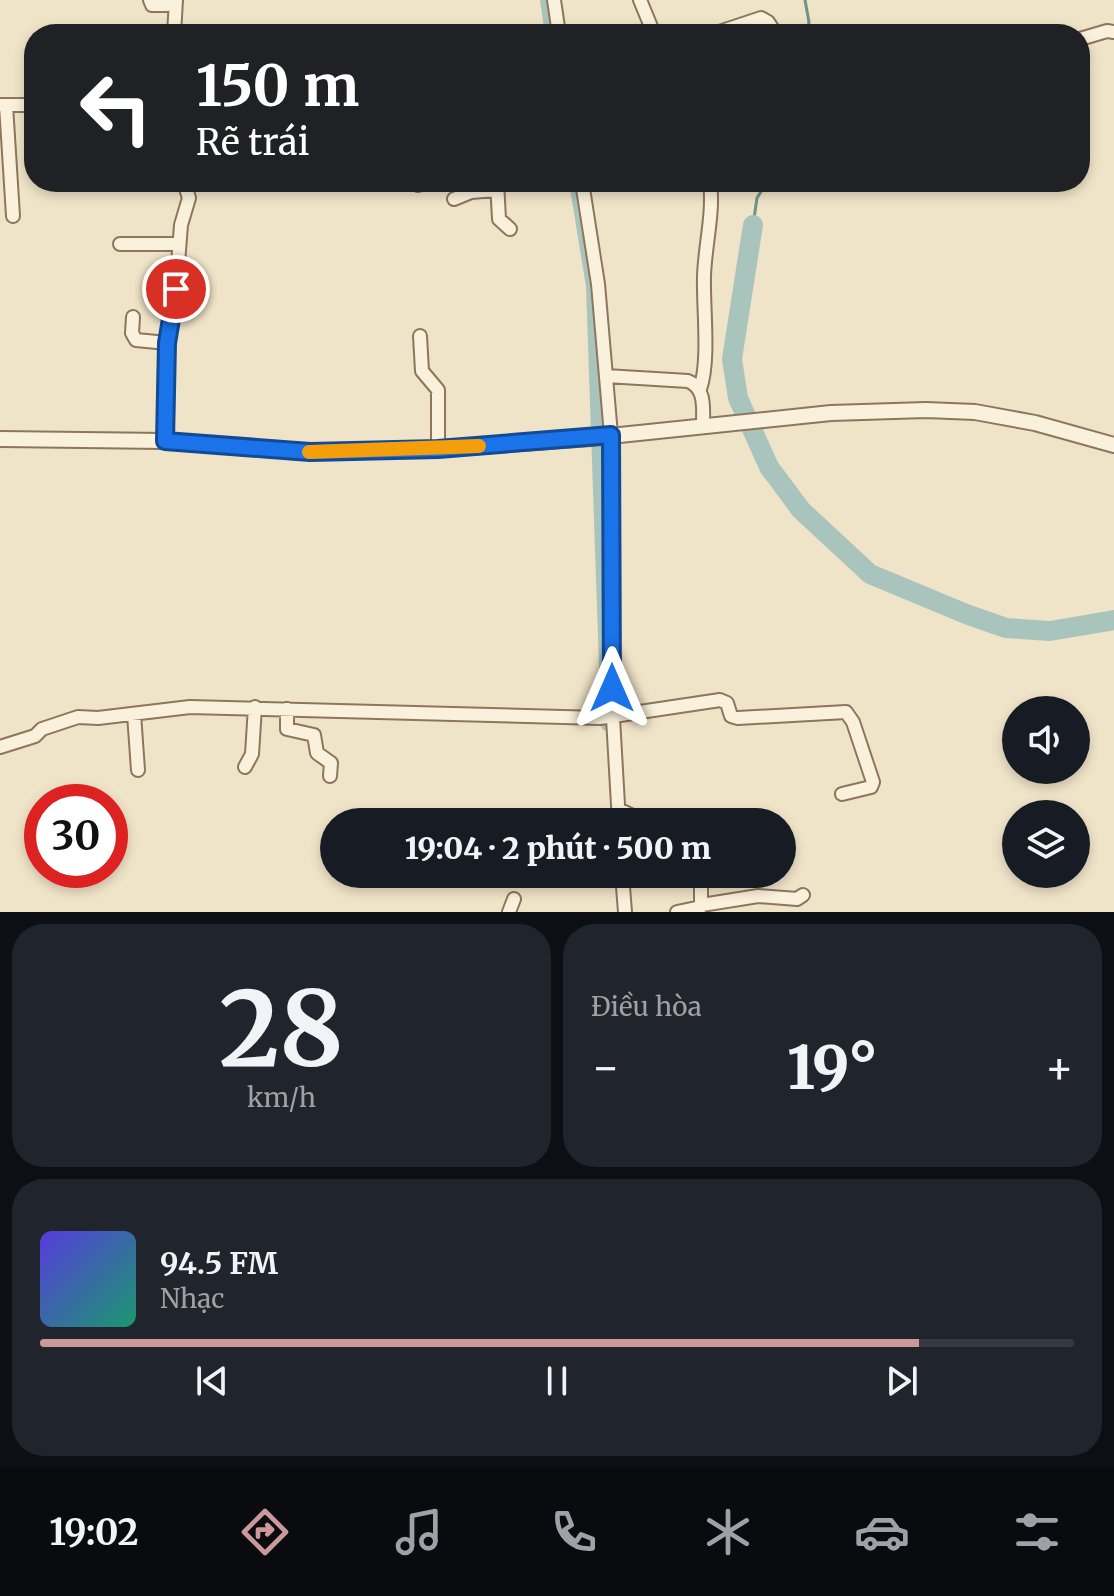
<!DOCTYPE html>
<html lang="vi">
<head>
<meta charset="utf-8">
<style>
  :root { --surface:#171b24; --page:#20242c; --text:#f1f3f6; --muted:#9ea1a6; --line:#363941; --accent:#cc999b }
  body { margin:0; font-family:Merriweather,serif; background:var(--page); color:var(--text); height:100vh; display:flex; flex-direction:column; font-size:30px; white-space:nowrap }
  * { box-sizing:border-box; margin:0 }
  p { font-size:26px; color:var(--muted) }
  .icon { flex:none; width:44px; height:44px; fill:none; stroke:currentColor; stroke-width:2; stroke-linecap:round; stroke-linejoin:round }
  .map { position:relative; height:912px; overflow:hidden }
  .drawer { display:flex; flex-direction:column; gap:12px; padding:12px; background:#0d0f14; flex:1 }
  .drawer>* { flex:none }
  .banner { position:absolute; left:24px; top:24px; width:1066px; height:168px; border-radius:32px; box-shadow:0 4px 12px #0003; background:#202124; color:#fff; overflow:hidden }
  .fabs { position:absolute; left:1002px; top:696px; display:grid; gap:16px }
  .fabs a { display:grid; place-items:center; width:88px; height:88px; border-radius:50%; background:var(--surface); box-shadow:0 4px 12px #0003; font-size:40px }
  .speed { position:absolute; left:24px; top:784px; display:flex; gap:16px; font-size:40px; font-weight:700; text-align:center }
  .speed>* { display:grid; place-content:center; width:104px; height:104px; border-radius:50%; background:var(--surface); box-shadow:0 4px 12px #0003; line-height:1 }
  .speed .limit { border:12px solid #d22; background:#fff; color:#111 }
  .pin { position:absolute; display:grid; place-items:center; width:68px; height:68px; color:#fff; margin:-34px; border:4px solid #fff; border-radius:50%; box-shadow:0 2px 8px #0007 }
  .me { position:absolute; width:88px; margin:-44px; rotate:0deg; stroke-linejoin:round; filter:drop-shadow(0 0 6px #0008) }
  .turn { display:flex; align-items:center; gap:28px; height:168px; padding:0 40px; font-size:36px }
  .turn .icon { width:104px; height:104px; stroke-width:2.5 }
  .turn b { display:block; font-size:56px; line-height:68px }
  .big { font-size:60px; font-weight:800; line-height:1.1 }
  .drawer .widget { flex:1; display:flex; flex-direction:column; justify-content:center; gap:12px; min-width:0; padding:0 28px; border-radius:32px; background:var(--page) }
  .drawer .dial { align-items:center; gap:0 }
  .dial b { font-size:104px; line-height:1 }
  .song { display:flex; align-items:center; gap:24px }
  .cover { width:96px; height:96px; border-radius:12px; background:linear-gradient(135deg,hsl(250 70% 55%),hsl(160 70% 35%)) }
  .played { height:8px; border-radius:4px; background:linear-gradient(90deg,var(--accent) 85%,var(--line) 85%) }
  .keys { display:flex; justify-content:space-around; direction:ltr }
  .heat { display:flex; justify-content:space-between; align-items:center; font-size:44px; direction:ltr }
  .drawer .tiles { flex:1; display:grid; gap:12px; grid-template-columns:1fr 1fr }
  .widget:last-child { grid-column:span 2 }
  .trip { position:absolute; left:320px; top:808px; width:476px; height:80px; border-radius:40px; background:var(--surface); box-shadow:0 4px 12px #0003; font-weight:800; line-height:80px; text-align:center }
  .tabs { display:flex; height:128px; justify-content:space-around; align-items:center; background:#090b0e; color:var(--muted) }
  .tabs .icon { width:56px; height:56px }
  .tabs .on { color:var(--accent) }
  .tabs b { font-size:36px; color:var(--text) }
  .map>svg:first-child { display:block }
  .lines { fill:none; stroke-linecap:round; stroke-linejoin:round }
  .stream { stroke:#6f938a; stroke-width:3 }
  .canal { stroke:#a9c4bc; stroke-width:12 }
  .river { stroke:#a9c4bc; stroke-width:20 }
  .minor-casing { stroke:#8d765c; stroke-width:16 }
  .tertiary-casing { stroke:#8d765c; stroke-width:18 }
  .minor { stroke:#faf1dc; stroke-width:12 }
  .tertiary { stroke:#faf1dc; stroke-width:14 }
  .route-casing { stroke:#114b97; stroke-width:20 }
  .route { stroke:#1a73e8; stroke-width:14 }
  .slow { stroke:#f59e0b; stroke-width:14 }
</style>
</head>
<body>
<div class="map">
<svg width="1114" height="912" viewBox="0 0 1114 912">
  <rect width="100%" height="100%" fill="#f0e4c8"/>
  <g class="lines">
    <!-- stream -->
    <path class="stream" d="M805 0 809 22 806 34
      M753 225 757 198 767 182"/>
    <!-- canal -->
    <path class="canal" d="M546 0 551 34
      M575 182 592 286 607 725"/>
    <!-- river -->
    <path class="river" d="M753 225 732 359 738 398 769 467 801 510 870 574 966 614 1006 628 1050 631 1114 620"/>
    <!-- minor casing -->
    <g class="minor-casing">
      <path id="minor" d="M150 0 152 5H167L175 0
        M554 0 559 34
        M640 0 654 34
        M174 34 176 0
        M713 34 761 18 768 22 776 34
        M1080 39 1107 31 1114 32
        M1 105H34
        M6 105 13 216
        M497 182 499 219 510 229
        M582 182 598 284 611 435 613 718 619 822
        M418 185 420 182
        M454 199 471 192 496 190
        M120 244H178
        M133 317 132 333 136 340 167 343
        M420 336 422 371 438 390V449
        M606 376 688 381C706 388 703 408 703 425
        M700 389C710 361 703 307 704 276 705 245 714 213 710 182
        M165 441 167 343 176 289 181 225 189 198 184 182
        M287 709V729L314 735 317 753 331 763 330 776
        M134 714 138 770
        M0 747 35 736 42 729 78 717 98 718 190 707 600 718 720 700 727 703 731 716 738 718 846 712 853 722 873 782 871 787 842 794
        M245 767 252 754 255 707
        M618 809 639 819 662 822
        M622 874 625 912
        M702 905 758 896 797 899 803 895
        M509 912 514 899
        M677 912 701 907V874"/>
    </g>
    <!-- tertiary casing -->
    <g class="tertiary-casing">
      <path id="tertiary" d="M0 439 165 441 310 452 438 449 591 438 831 413 926 410 975 412 1035 423 1114 445"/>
    </g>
    <!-- minor -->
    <use href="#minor" class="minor"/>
    <!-- tertiary -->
    <use href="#tertiary" class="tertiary"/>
  </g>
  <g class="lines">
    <!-- route casing -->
    <g class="route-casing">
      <path id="route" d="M176 289 167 343 165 441 310 452 438 449 611 435 612 688"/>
    </g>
    <!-- route -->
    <use href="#route" class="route"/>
    <!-- slow -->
    <path class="slow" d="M309 452 479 446"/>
  </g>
</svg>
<div class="fabs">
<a><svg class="icon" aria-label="sound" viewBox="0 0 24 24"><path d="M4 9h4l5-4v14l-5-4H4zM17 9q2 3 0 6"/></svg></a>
<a><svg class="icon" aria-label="layers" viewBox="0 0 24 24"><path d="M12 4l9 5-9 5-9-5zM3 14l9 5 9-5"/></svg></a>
</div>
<div class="speed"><div class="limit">30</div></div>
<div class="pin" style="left:176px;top:289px;background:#d93025"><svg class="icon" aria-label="arrive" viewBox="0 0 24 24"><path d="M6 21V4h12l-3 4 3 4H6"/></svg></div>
<svg class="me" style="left:612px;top:688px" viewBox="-20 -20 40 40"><path d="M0-17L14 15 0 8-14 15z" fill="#1a73e8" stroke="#fff" stroke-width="4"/></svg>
<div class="trip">19:04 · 2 phút · 500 m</div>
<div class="banner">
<div class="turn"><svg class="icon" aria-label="left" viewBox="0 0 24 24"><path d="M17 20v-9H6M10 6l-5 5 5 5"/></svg><div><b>150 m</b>Rẽ trái</div></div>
</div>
</div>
<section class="drawer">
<div class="tiles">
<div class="widget dial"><b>28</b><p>km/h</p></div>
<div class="widget"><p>Điều hòa</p>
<div class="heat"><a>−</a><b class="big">19°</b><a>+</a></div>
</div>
<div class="widget">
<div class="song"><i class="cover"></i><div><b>94.5 FM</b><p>Nhạc</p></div></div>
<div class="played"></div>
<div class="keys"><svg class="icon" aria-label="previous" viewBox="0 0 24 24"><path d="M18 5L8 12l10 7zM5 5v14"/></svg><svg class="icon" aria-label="pause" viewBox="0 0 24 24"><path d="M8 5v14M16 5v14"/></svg><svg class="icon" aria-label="next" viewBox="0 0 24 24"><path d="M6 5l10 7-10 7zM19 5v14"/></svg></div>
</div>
</div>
</section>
<nav class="tabs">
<b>19:02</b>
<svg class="icon on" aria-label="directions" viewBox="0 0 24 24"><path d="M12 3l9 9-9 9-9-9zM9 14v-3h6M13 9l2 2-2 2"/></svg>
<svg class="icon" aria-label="music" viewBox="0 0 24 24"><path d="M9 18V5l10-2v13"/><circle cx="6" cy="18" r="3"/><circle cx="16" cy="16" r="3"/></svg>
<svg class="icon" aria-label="phone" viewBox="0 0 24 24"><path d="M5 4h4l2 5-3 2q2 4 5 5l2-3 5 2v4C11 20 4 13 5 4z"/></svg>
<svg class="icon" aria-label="climate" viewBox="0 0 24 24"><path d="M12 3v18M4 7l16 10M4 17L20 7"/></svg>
<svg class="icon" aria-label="car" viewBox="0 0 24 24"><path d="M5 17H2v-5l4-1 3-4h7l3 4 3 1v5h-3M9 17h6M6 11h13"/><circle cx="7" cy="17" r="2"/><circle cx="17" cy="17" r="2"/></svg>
<svg class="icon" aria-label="filters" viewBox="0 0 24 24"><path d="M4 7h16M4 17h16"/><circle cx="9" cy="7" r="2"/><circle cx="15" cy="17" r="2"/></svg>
</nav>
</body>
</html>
